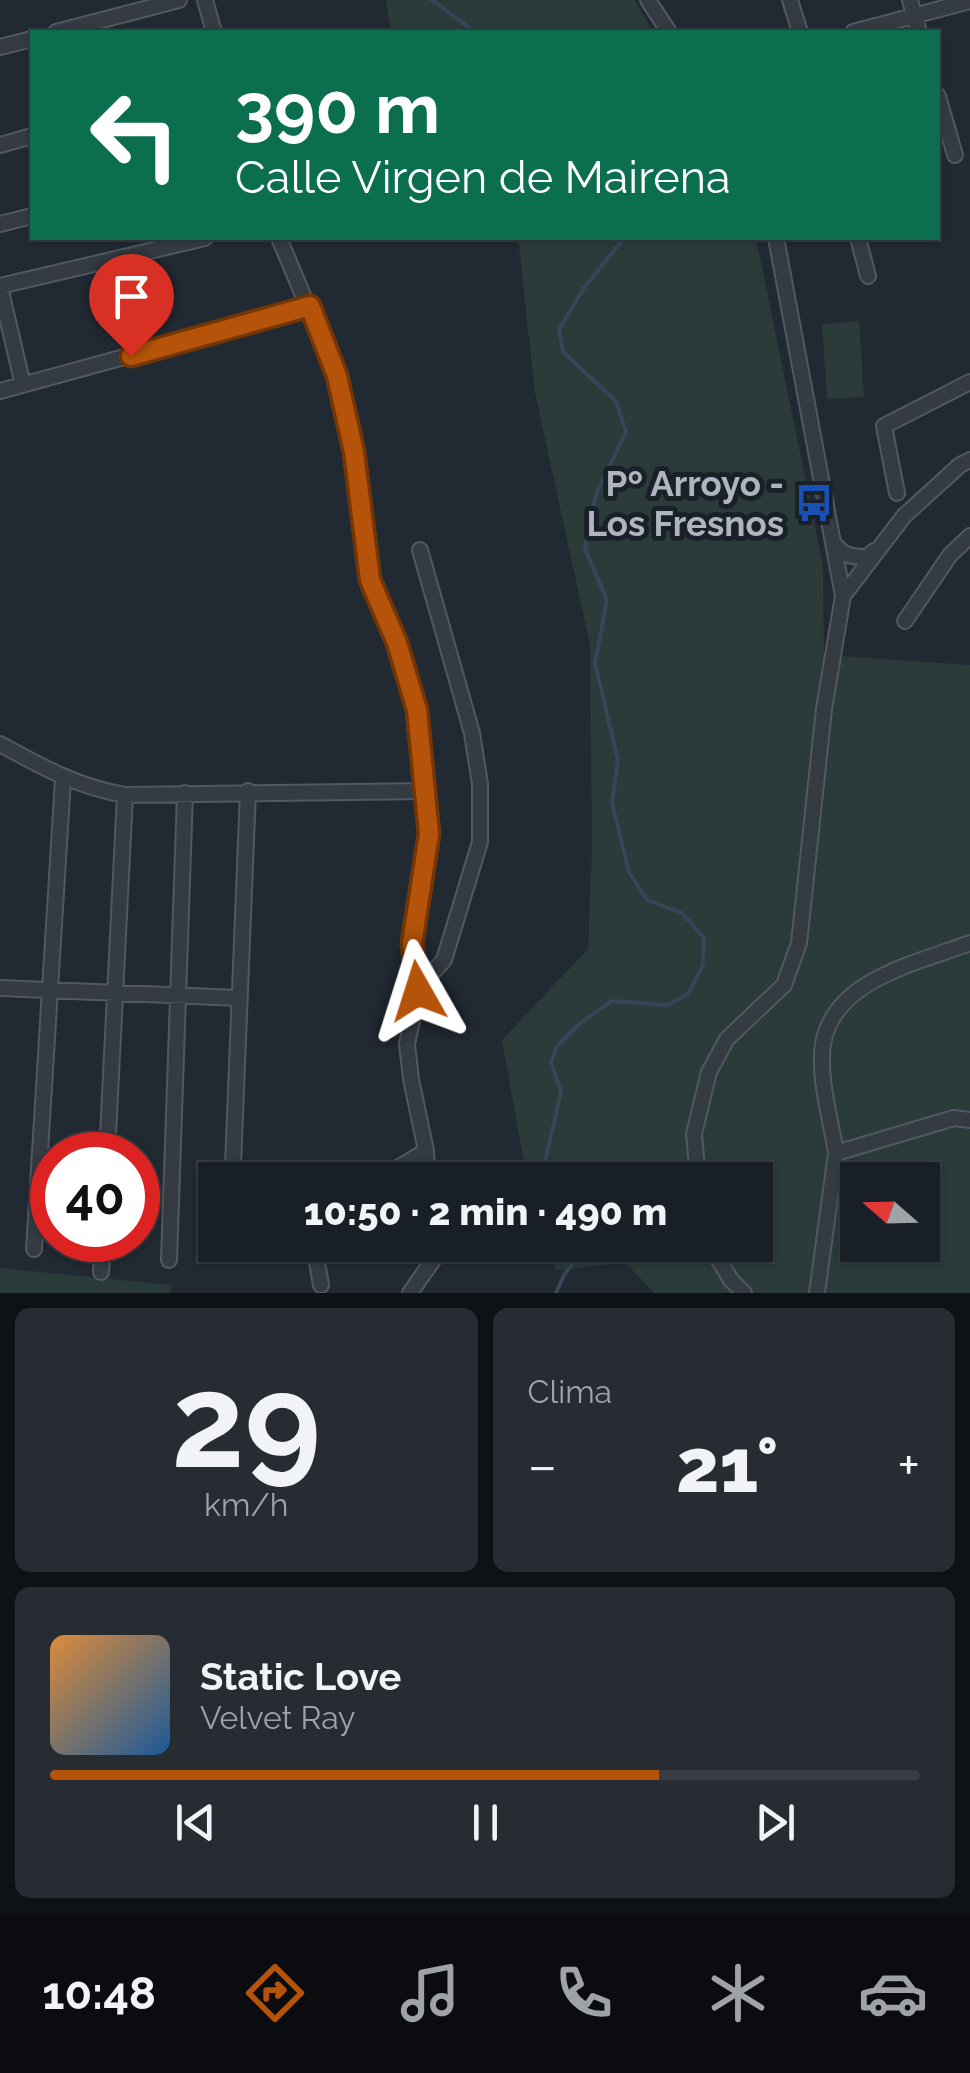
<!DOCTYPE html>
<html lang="es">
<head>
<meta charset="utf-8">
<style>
  :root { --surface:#191f26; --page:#262c32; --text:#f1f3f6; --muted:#9fa2a7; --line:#373d43; --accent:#b45309 }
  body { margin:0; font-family:Raleway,sans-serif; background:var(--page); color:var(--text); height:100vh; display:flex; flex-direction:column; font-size:38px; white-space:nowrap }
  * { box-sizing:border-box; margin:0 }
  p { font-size:32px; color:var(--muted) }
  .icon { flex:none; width:55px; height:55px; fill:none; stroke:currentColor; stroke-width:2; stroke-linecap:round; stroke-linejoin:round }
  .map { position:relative; height:1293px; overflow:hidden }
  .details { display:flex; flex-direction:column; gap:15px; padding:15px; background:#0e1115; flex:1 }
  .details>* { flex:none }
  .hud { position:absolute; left:30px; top:30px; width:910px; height:210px; border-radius:0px; box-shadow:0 2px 8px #0004,0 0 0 2px var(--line); background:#0b6e4f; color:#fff; overflow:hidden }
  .needle { width:65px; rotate:290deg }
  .fabs { position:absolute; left:840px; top:1162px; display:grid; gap:20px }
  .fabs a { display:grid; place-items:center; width:100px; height:100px; border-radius:0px; background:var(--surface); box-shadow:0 2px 8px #0004,0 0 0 2px var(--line); font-size:50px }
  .speed { position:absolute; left:30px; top:1132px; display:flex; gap:20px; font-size:50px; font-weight:700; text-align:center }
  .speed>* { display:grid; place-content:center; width:130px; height:130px; border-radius:50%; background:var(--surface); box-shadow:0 2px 8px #0004,0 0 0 2px var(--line); line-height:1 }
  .speed .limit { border:15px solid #d22; background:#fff; color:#111 }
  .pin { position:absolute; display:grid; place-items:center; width:85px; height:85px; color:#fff; margin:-102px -42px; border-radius:50% 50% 50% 0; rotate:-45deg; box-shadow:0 0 10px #0007 }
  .pin .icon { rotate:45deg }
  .me { position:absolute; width:110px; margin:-55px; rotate:354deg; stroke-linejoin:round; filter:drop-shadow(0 0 8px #0008) }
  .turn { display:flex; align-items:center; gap:35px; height:210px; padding:0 40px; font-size:45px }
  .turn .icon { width:130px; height:130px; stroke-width:2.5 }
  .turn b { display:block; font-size:70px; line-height:85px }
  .big { font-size:75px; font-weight:800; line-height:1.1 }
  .details .widget { flex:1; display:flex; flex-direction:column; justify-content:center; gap:15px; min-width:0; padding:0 35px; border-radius:15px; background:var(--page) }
  .details .dial { align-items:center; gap:0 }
  .dial b { font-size:130px; line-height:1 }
  .song { display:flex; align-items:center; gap:30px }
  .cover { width:120px; height:120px; border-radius:15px; background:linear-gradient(135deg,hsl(30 70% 55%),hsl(210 70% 35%)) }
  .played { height:10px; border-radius:5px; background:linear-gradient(90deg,var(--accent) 70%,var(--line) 70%) }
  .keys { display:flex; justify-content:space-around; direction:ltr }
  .heat { display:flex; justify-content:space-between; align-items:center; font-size:55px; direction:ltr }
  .details .tiles { flex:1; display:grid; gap:15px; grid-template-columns:1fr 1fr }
  .widget:last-child { grid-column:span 2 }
  .trip { position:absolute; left:198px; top:1162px; width:575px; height:100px; border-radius:0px; background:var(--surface); box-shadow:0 2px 8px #0004,0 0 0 2px var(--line); font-weight:800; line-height:100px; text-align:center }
  .tabs { display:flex; height:160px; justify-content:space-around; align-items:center; background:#0a0c0f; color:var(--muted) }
  .tabs .icon { width:70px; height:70px }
  .tabs .active { color:var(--accent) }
  .tabs b { font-size:45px; color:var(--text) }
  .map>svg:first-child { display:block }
  .green { fill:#2a3b3a; fill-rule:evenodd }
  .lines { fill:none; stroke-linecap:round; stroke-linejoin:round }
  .stream { stroke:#364558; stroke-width:4 }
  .minor-casing { stroke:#515861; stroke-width:18 }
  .minor { stroke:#343b43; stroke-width:14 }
  .route-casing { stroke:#753606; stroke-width:25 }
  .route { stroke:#b45309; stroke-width:18 }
  .labels { text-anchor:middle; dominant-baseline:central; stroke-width:10; stroke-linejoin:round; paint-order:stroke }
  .poi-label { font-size:35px; font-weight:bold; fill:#aeb5c0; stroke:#1a2028; text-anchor:end }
</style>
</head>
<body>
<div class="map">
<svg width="970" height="1293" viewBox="0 0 970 1293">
  <rect width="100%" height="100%" fill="#212932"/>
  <!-- green -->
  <path class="green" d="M386 0H635L653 32H391Z
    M518 238H756L823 565 824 655 970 665V1293H654L626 1263 555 1270 547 1245H755V1180H527L502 1040 588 949 592 848 590 645 535 393ZM858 1180H922V1245H858Z
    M859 321 864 397 827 399 822 324Z
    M0 1268 172 1285 169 1293H0Z"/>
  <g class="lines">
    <!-- stream -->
    <path class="stream" d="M432 0 475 32
      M550 1180 545 1162 561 1092 551 1062 557 1046 579 1024 612 1001 668 1005 688 994 703 965 704 938 682 913 647 900 629 872 612 803 618 760 595 663 607 600 585 549 596 494 626 432 616 401 563 352 559 329 584 288 624 238
      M556 1293 564 1275 587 1245"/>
    <!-- minor casing -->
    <g class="minor-casing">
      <path id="minor" d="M205 0 214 32
        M648 0 669 32
        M790 0 800 32
        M910 0 919 32
        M56 32 179 0
        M853 32 970 1
        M0 47 32 39
        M938 96 955 155
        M0 145 32 136
        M0 224 32 216
        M279 238 337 376 354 452 370 580 397 643 417 711 429 834 412 943 417 998 407 1044 411 1079 426 1151 428 1180
        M858 238 868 276
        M0 286 205 238
        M0 287 23 385
        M0 391 310 306
        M897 493 884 426 970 382
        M833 542C843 556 851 557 867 557L874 551
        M843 596 904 516 960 465 970 460
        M905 621 950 555 970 536
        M0 744C42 767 78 787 125 795L427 791
        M416 981 434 971 444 960 480 842V784L472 733 420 550
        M0 988 239 998
        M836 1153C831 1120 818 1078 823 1044 834 979 918 963 970 943
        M107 1155 125 795
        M233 1165 248 791
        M378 1180 426 1151
        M698 1180 694 1134 709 1072 727 1039 784 985 799 943 824 709 843 596 776 238
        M314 1245 321 1285
        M710 1245 731 1280 744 1293
        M34 1249 63 779
        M169 1260 185 793
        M101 1272 103 1240
        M410 1293 433 1260 432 1245
        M817 1293 836 1153 954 1118 970 1120"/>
    </g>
    <!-- minor -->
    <use href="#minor" class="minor"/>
  </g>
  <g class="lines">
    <!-- route casing -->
    <g class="route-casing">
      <path id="route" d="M131 356 310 306 337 376 354 452 370 580 397 643 417 710 429 834 412 944 418 991"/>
    </g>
    <!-- route -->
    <use href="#route" class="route"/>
  </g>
  <!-- icons -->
  <defs>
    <g id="bus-bare" transform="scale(3)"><path d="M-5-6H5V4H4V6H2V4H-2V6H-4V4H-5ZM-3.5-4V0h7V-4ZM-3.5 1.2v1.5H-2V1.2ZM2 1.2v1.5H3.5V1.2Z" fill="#1a4fb4" stroke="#1a2028" stroke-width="2.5" paint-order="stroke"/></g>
  </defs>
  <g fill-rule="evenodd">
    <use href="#bus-bare" x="814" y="503"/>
  </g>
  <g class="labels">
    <!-- poi labels -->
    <g class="poi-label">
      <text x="784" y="483">Pº Arroyo -<tspan x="784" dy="40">Los Fresnos</tspan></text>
    </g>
  </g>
</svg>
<div class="fabs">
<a><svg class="needle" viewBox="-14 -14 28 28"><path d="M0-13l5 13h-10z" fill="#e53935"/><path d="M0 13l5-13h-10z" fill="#9fa2a7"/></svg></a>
</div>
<div class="speed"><div class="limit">40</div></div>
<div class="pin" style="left:131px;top:356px;background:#d93025"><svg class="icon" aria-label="arrive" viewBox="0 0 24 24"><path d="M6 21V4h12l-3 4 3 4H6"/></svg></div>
<svg class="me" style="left:418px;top:991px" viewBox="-20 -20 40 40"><path d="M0-17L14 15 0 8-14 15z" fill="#b45309" stroke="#fff" stroke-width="4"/></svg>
<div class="trip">10:50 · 2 min · 490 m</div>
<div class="hud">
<div class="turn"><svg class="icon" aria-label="left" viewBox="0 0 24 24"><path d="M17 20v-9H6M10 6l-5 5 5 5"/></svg><div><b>390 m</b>Calle Virgen de Mairena</div></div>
</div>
</div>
<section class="details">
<div class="tiles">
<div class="widget dial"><b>29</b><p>km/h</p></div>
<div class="widget"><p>Clima</p>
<div class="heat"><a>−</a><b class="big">21°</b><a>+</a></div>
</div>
<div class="widget">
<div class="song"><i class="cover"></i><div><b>Static Love</b><p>Velvet Ray</p></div></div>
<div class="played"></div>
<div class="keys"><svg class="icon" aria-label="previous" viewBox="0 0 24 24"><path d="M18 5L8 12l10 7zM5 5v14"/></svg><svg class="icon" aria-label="pause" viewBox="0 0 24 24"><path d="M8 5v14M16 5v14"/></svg><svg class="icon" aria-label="next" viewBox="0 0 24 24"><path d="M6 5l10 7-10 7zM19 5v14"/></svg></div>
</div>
</div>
</section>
<nav class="tabs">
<b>10:48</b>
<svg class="icon active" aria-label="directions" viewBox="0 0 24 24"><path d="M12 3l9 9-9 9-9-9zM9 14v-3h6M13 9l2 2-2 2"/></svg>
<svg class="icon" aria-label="music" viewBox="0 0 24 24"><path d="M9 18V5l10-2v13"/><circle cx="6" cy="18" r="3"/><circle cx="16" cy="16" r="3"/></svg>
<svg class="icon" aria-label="phone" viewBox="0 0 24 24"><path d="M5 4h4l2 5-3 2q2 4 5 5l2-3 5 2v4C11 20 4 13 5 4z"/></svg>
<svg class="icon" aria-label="climate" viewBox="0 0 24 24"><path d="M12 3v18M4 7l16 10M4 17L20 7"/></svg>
<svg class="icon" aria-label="car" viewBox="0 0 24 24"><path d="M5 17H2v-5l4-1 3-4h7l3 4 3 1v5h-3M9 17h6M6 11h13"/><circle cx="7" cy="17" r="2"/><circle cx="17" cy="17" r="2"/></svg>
</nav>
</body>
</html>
